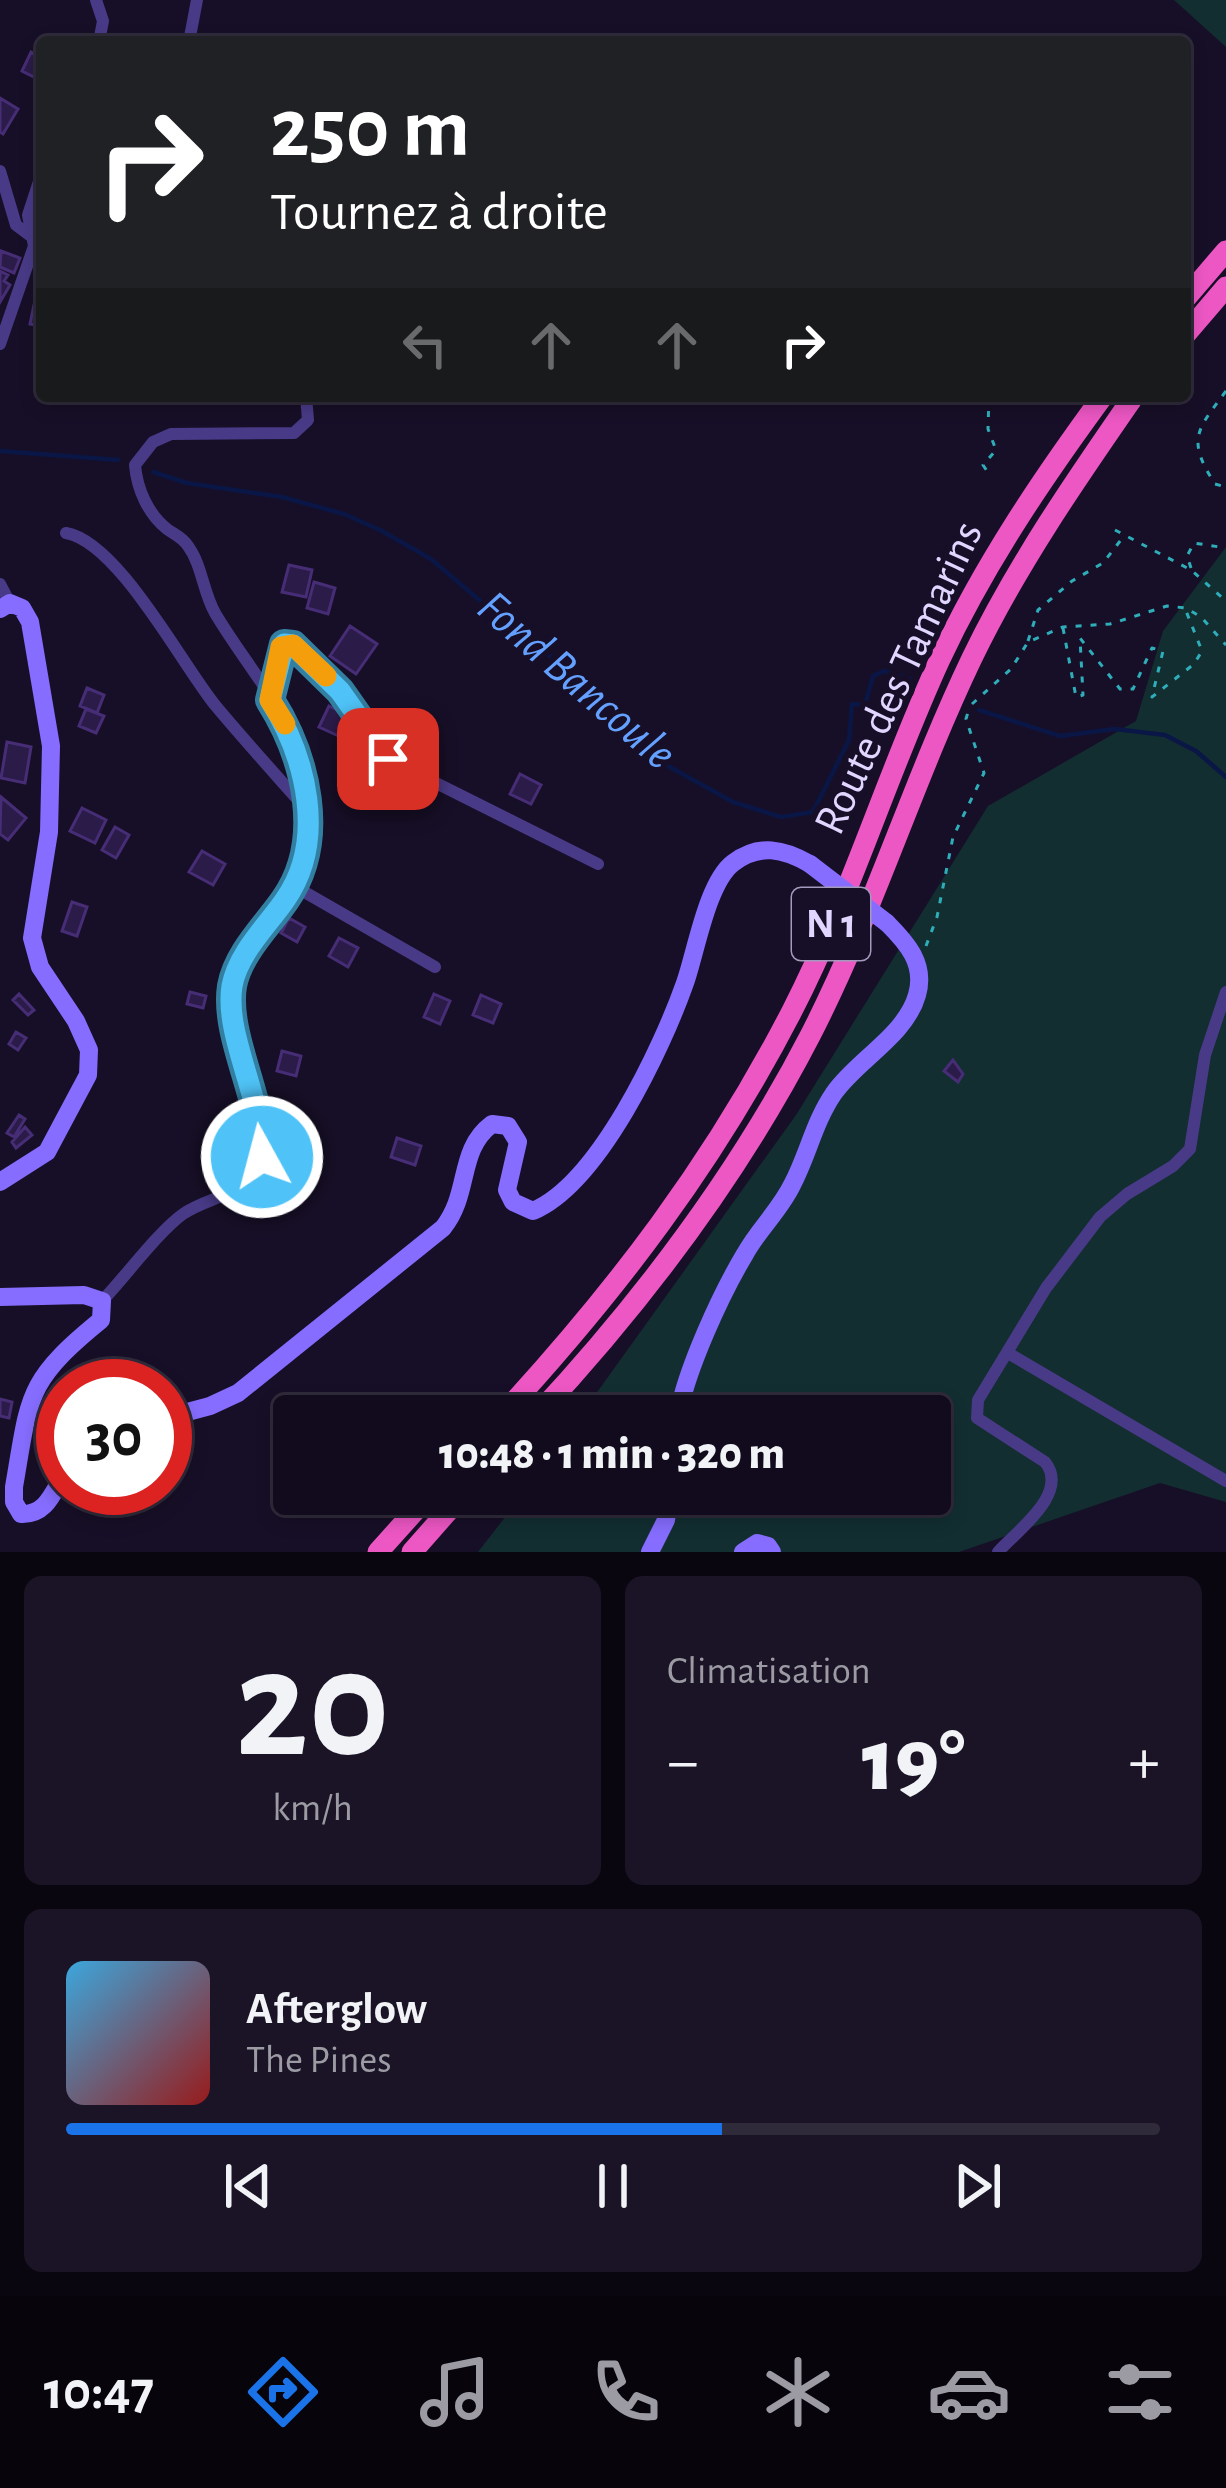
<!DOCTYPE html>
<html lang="fr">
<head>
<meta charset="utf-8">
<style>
  :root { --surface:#110b1d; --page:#1a1426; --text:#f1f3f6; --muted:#9c9ba4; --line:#302b3b; --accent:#1a73e8 }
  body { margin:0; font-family:"Alegreya Sans",sans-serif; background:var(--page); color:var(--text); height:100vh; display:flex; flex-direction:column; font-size:45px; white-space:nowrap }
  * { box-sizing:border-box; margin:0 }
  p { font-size:39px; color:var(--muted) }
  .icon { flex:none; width:66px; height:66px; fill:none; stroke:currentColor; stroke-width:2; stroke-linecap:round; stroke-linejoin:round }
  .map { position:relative; height:1552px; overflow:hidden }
  .side { display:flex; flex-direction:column; gap:24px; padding:24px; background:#090610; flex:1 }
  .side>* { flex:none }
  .top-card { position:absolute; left:36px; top:36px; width:1155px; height:366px; border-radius:12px; box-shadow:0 6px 18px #0003,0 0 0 3px var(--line); background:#202124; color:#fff; overflow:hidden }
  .speed { position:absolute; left:36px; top:1359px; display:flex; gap:24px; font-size:60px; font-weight:700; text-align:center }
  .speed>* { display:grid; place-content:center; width:156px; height:156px; border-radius:50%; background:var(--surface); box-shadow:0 6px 18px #0003,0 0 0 3px var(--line); line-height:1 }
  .speed .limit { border:18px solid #d22; background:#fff; color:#111 }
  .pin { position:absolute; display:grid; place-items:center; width:102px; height:102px; color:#fff; margin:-51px; border-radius:24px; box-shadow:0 6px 18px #0006 }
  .me { position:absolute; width:132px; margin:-66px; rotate:353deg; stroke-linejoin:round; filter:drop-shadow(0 0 9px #0008) }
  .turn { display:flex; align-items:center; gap:42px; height:252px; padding:0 36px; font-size:54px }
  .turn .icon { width:156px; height:156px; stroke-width:2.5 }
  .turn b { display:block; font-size:84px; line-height:102px }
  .lanes { display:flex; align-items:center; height:114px; padding:0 36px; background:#0003; justify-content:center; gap:60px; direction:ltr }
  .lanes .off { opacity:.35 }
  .big { font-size:90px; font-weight:800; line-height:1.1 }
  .side .card { flex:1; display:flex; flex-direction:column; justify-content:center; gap:18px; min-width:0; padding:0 42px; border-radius:18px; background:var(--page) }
  .side .dial { align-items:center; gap:0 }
  .dial b { font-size:156px; line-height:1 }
  .song { display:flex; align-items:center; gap:36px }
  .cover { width:144px; height:144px; border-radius:18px; background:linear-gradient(135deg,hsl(200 70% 55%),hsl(0 70% 35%)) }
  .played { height:12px; border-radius:6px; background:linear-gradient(90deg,var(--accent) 60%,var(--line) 60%) }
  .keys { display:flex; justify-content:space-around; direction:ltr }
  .heat { display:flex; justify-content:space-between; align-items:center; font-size:66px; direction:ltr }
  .side .tiles { flex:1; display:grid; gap:24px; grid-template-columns:1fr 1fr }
  .card:last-child { grid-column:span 2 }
  .trip { position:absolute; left:273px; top:1395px; width:678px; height:120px; border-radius:12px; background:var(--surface); box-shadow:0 6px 18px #0003,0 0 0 3px var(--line); font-weight:800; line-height:120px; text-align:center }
  .dock { display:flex; height:192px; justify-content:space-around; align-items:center; background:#07040c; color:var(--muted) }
  .dock .icon { width:84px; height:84px }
  .dock .active { color:var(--accent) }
  .dock b { font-size:54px; color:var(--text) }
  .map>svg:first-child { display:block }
  .green { fill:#122e31 }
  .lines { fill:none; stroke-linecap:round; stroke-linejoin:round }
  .stream { stroke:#0a1746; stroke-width:4.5 }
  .building { fill:#2b1b49; stroke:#462d75; stroke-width:3 }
  .path { stroke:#2faeba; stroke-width:3; stroke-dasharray:6 9; stroke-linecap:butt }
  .minor { stroke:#493a87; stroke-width:12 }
  .secondary { stroke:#866dff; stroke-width:18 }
  .trunk { stroke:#ed57c4; stroke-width:21 }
  .secondary-bridge { stroke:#866dff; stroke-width:18 }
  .route-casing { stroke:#337fa1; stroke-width:30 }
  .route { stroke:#4fc3f7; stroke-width:21 }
  .slow { stroke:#f59e0b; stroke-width:21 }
  .labels { text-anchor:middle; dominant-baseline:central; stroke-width:12; stroke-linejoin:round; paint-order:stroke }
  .shield { fill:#170f27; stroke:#a49abe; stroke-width:3 }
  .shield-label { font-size:42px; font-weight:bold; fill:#e1d6ff }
  .street-label { font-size:45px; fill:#e1d6ff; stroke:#170f27 }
  .water-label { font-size:48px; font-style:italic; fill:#64a0ff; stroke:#170f27 }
</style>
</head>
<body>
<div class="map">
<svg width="1226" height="1552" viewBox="0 0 1226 1552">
  <rect width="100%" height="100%" fill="#170f27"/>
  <!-- green -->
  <path class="green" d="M1174 0H1226V47Z
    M1226 547V1502L1160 1483 959 1552H478L523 1494H930V1416H580L796 1115 988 806 1136 721 1163 631Z"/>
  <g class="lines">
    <!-- stream -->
    <path class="stream" d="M0 451 118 460
      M153 472 187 483 282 497 344 514 380 530 431 559 524 638 596 688 637 744 659 761 733 802 781 817 813 812 849 740 852 704 865 705 873 676 884 671 910 679
      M979 710 1060 736 1115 729 1165 735 1196 751 1226 777"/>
  </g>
  <!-- building -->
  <path class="building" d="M31 52 42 58V81L22 71Z
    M0 98 18 109 3 134 0 132Z
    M1 251 20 258 14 273 0 267Z
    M0 271 8 275 4 281 10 285 0 302Z
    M34 305 42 306V326L30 324Z
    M289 565 312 570 306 597 282 592Z
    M314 582 335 588 328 614 307 608Z
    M350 626 377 644 356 674 330 656Z
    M87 688 104 695 97 713 80 706Z
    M329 706 350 716 341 737 319 727Z
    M86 709 104 716 96 733 79 726Z
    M7 742 31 747 25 783 1 778Z
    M520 774 541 785 531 804 510 794Z
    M1 797 26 818 8 840 0 834Z
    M82 808 106 820 95 843 70 831Z
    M115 827 129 835 116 858 102 850Z
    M202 851 225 864 213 885 189 872Z
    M72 902 87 907 77 936 62 931Z
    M289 918 305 927 297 942 281 933Z
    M339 938 358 948 348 967 329 956Z
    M190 992 206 996 203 1008 187 1004Z
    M19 994 34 1010 28 1015 13 1000Z
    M434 994 450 1001 440 1024 424 1017Z
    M481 995 501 1004 493 1023 473 1015Z
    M16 1032 26 1038 18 1050 9 1044Z
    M282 1051 301 1056 296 1076 277 1071Z
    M953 1060 963 1074 958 1082 944 1071Z
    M19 1115 25 1119 14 1137 7 1133Z
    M25 1127 32 1135 16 1148 12 1142Z
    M397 1138 421 1146 415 1165 391 1157Z
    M0 1399 12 1402 9 1418 0 1416Z
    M42 1407 57 1412 53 1423 38 1417Z
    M106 1488H128L112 1504 101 1493Z"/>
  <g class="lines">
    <!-- path -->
    <path class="path" d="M1226 391C1197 430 1186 439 1215 484L1226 487
      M989 396 988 429 996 450 983 465 991 477
      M1115 530 1191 570 1226 601
      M1191 568 1187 556 1194 543 1226 548
      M1063 628 1076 697 1083 695 1080 638 1120 689H1133L1152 648 1163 651 1152 697 1194 664 1202 651 1186 611
      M1028 641 1038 610 1072 581 1103 563 1124 536
      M972 704 1011 669 1028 642 1063 627 1110 624 1167 606 1186 608 1201 617 1226 645
      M926 946 937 917 953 837 984 773 966 719 968 712"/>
    <!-- minor -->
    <path class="minor" d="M96 0 103 21 99 42
      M189 42 197 0
      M0 171 16 225 32 237
      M0 344 34 246 28 215 42 172
      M66 533C118 542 181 663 215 705 245 741 276 775 307 810
      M0 584 10 603
      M270 701 281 647 288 643 340 691 388 759 598 864
      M294 886 435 967
      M102 1301C125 1277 158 1232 183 1214 210 1195 251 1196 262 1157 275 1110 225 1039 232 988 237 952 270 925 289 896 316 853 313 781 293 737 273 693 239 654 215 613 203 592 202 565 188 546 182 537 175 535 167 529 148 514 137 489 135 465L153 442 171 434 294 433 308 420 306 396
      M1008 1353 1226 1481
      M998 1552C1018 1530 1070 1493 1045 1462L977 1418 978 1400 1046 1288 1100 1217 1127 1194 1173 1166 1190 1149 1205 1055 1226 992"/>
    <!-- secondary -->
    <path class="secondary" d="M0 609 10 603 22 608 30 622 51 746 49 832 32 938 40 967 76 1021 89 1050 88 1075 47 1152 0 1182
      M0 1297 84 1295 102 1301 101 1320C25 1382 30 1395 14 1487V1502L21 1514C45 1515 52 1495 63 1476
      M678 1416C686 1370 721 1294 745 1254 758 1230 780 1210 792 1185 808 1155 814 1122 834 1093 857 1060 906 1035 917 995 926 964 907 943 887 923
      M165 1418 210 1406 238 1393 443 1228C471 1193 457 1150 492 1124L508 1126 518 1142 507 1190 513 1202 533 1211C599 1183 662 1048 685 983 696 952 707 883 733 863 759 843 784 849 810 864
      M650 1552 666 1520 670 1494
      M743 1552 757 1543 768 1546 772 1552"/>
    <!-- trunk -->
    <path class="trunk" d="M1185 299 1226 251
      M1185 335 1226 287
      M501 1416C617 1290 713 1164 792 1011 850 898 887 774 940 659 984 565 1042 479 1103 396
      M536 1416C643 1301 739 1174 811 1034 873 913 913 781 972 658 1017 565 1075 481 1134 396
      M378 1552 430 1494
      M412 1552 463 1494"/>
    <!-- secondary-bridge -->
    <path class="secondary-bridge" d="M810 864 887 923"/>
  </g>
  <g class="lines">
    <!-- route casing -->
    <g class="route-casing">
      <path id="route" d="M262 1157C264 1101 224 1036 232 986 238 953 267 926 285 900 327 840 306 757 270 700L284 644 293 645 340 691 388 759"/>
    </g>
    <!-- route -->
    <use href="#route" class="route"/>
    <!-- slow -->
    <path class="slow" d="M285 724 270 700 281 647 293 645 326 676"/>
  </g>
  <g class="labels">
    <!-- shield labels -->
    <rect class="shield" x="792" y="888" width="78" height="72" rx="9"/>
    <g class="shield-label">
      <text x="831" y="924">N 1</text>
    </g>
    <!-- street labels -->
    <g class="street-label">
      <text transform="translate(899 678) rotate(-65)">Route des Tamarins</text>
    </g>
    <!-- water labels -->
    <g class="water-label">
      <text transform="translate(576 681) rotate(41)">Fond Bancoule</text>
    </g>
  </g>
</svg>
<div class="speed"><div class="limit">30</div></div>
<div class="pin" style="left:388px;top:759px;background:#d93025"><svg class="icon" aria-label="arrive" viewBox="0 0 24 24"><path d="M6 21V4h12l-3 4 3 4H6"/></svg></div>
<svg class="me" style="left:262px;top:1157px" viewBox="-20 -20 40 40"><circle r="17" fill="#4fc3f7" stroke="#fff" stroke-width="3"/><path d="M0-11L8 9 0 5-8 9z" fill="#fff"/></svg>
<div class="trip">10:48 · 1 min · 320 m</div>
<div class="top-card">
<div class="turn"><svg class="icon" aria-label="right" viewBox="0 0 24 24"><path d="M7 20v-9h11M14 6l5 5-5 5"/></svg><div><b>250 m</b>Tournez à droite</div></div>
<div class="lanes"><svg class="icon off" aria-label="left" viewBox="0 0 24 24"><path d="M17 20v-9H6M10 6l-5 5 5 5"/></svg><svg class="icon off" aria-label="ahead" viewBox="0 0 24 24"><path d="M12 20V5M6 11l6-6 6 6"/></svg><svg class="icon off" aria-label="ahead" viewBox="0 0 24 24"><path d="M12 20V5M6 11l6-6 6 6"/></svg><svg class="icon" aria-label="right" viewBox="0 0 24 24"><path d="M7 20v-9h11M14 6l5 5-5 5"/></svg></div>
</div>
</div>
<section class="side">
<div class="tiles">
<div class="card dial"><b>20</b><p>km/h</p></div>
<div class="card"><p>Climatisation</p>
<div class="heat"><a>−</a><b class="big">19°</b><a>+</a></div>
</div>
<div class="card">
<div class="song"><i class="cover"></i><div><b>Afterglow</b><p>The Pines</p></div></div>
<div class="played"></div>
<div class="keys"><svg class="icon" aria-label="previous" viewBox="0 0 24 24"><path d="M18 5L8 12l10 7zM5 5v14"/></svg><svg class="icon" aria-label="pause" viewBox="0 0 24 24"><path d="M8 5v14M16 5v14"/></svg><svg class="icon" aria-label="next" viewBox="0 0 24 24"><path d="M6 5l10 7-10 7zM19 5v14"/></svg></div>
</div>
</div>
</section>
<nav class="dock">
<b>10:47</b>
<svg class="icon active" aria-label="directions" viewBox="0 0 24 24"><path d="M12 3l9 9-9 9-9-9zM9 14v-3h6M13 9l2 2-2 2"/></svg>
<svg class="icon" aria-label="music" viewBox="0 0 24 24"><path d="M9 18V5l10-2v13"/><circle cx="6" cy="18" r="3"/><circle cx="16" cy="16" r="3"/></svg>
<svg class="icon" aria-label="phone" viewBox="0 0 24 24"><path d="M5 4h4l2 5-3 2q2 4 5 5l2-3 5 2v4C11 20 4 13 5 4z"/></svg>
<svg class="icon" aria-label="climate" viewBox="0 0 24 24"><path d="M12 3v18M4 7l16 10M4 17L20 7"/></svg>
<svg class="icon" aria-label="car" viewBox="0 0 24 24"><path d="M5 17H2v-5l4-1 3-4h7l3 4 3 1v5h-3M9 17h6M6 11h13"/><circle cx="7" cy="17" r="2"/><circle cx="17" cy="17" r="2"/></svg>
<svg class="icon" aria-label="filters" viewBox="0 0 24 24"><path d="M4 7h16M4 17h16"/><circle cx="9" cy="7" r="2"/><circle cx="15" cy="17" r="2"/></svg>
</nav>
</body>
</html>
